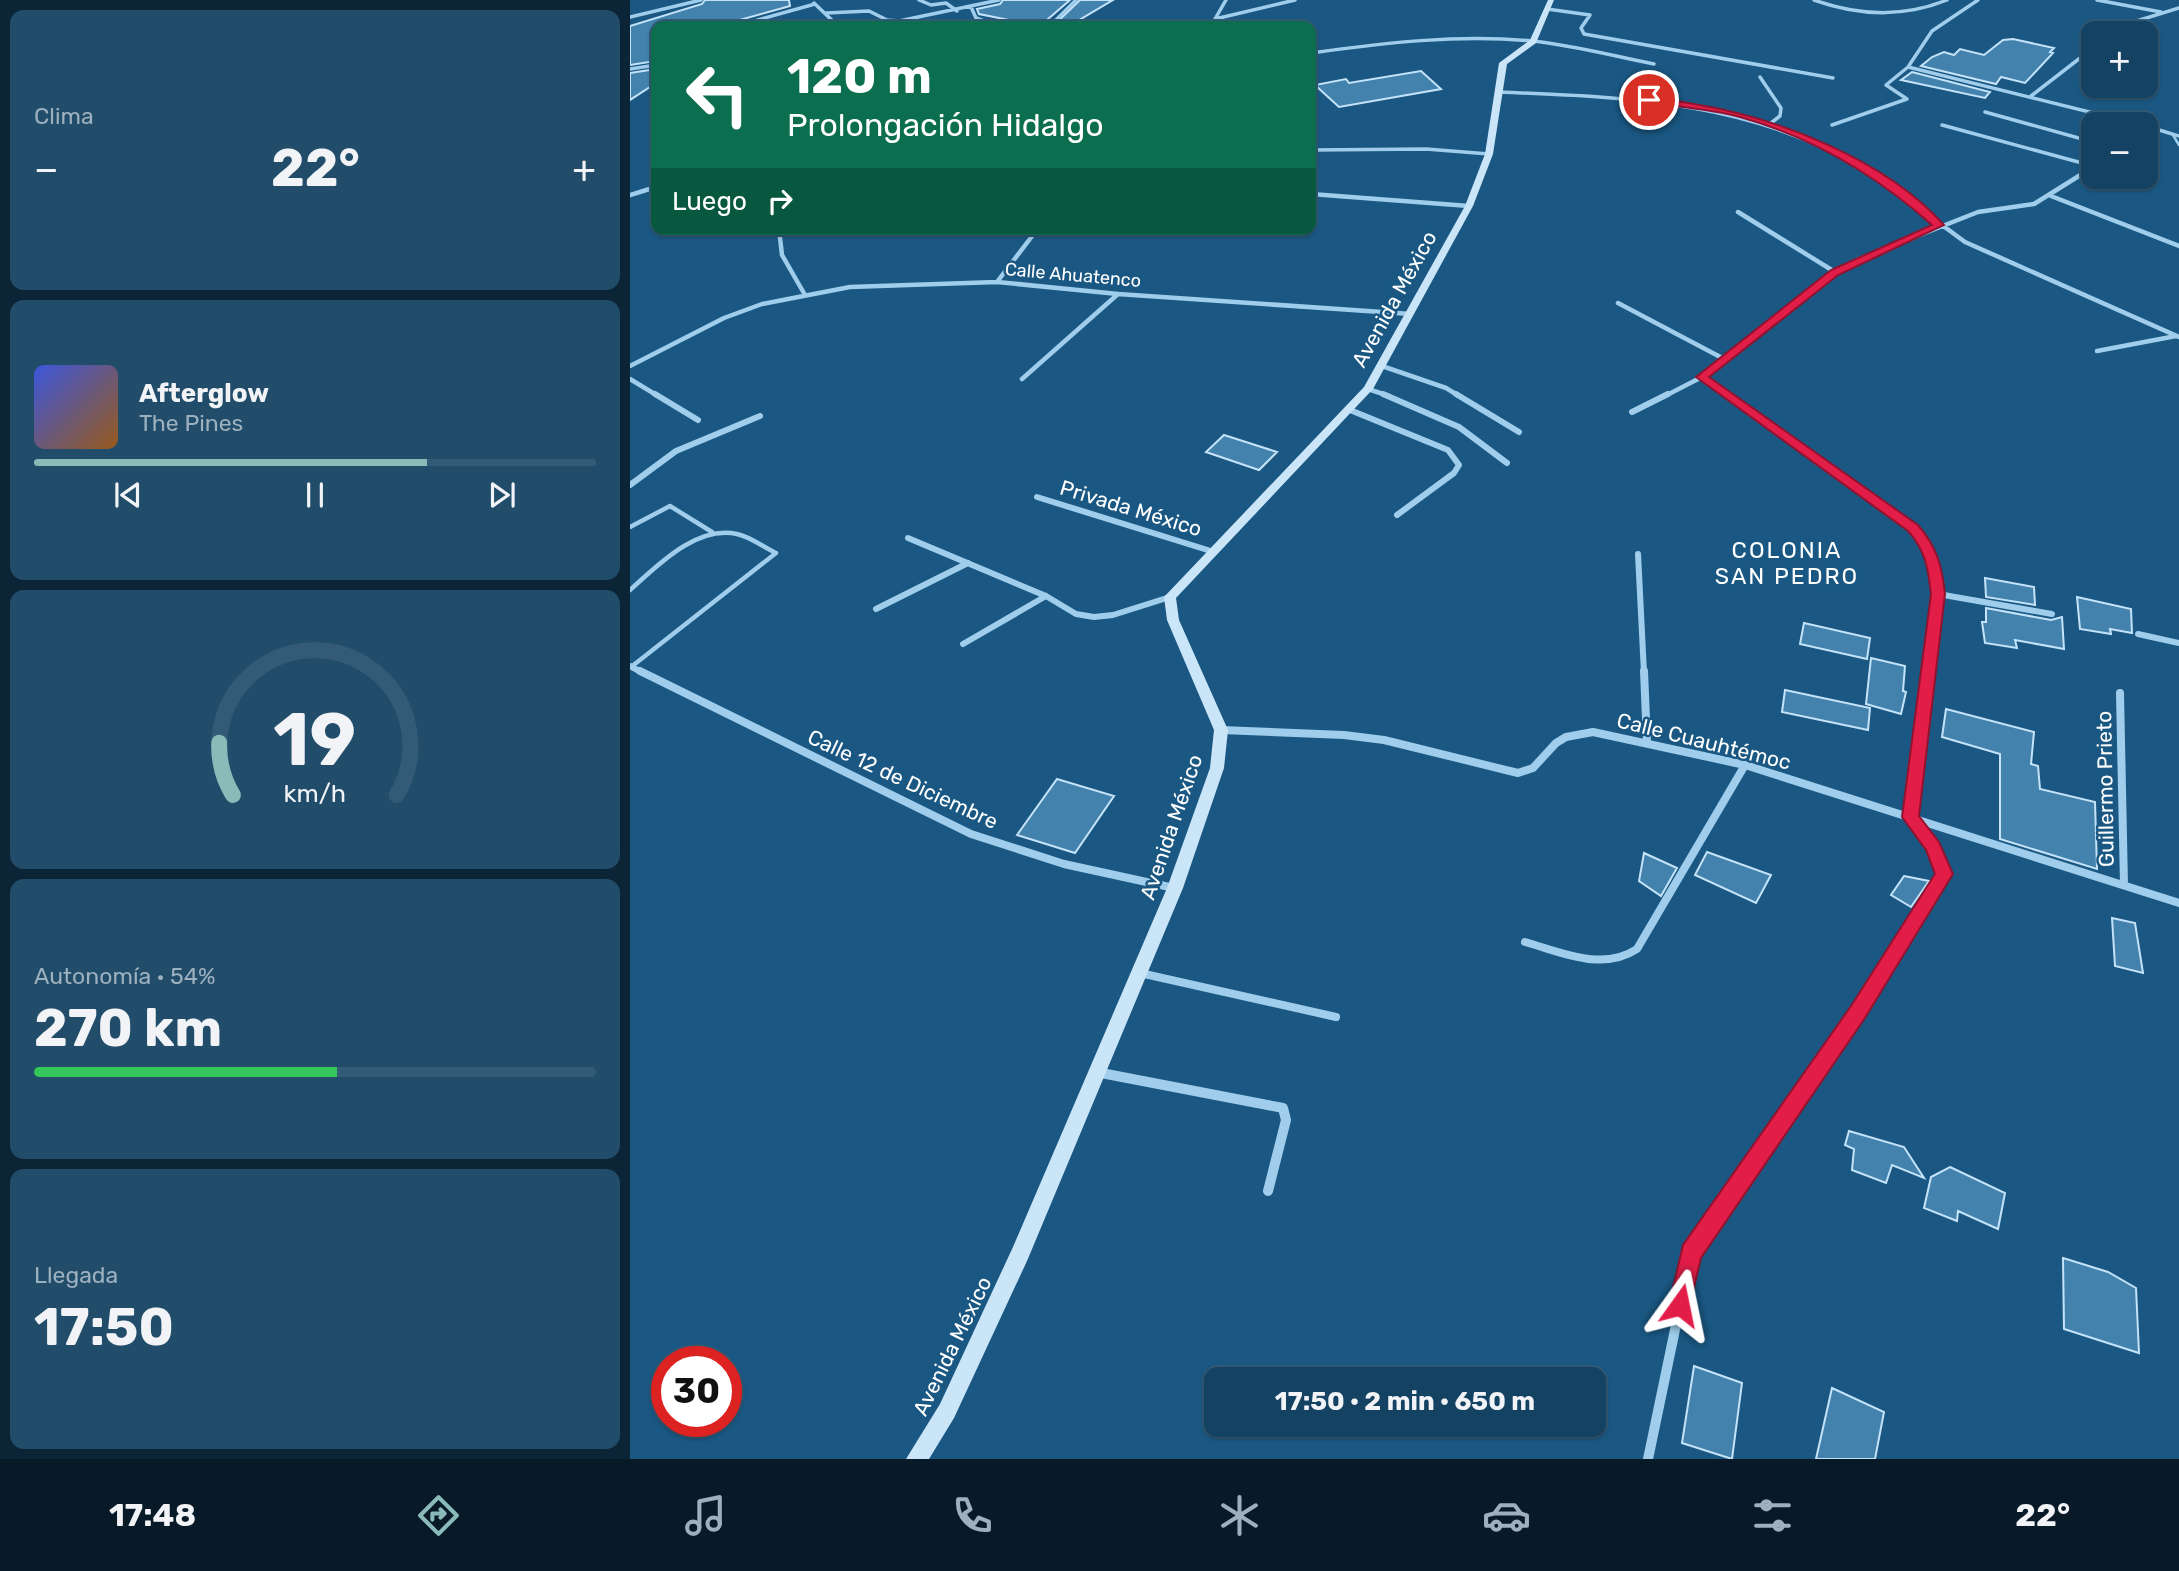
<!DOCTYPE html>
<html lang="es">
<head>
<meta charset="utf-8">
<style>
  :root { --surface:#144262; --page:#214d6b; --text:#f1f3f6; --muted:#9db0be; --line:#335b77; --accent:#8bbbb9 }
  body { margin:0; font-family:Rubik,sans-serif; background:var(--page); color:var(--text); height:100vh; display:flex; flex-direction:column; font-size:26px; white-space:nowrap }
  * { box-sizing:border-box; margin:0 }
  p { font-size:23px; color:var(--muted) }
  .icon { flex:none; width:38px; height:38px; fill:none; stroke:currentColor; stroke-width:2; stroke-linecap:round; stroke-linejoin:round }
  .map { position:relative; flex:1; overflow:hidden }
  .sheet { display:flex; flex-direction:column; gap:10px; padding:10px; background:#0b2436; width:630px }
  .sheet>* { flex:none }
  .hud { position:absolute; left:21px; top:21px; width:665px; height:214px; border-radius:14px; box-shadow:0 2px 5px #0004,0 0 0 2px var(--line); background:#0b6e4f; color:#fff; overflow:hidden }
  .tools { position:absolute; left:1451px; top:21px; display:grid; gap:14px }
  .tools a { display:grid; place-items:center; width:77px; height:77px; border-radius:14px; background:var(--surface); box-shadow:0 2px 5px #0004,0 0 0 2px var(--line); font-size:35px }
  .speed { position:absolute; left:21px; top:1346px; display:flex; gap:14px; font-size:35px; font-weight:700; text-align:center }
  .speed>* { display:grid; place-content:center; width:91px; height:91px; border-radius:50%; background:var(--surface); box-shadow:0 2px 5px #0004,0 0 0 2px var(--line); line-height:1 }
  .speed .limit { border:10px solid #d22; background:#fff; color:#111 }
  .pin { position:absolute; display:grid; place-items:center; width:60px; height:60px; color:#fff; margin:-30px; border:4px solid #fff; border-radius:50%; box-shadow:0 2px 7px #0007 }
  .me { position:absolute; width:77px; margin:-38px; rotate:12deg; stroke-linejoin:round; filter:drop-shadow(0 0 5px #0008) }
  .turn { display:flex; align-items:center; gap:24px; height:147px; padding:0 21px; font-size:32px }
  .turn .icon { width:91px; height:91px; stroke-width:2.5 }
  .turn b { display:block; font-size:49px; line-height:60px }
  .then { display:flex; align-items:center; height:66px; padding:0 21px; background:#0003; gap:14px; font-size:26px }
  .big { font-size:52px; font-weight:700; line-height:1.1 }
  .sheet .widget { flex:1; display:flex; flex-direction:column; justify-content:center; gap:10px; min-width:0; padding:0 24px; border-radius:14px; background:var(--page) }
  .sheet .dial { align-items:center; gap:0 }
  .dial svg { height:182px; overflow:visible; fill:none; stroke:var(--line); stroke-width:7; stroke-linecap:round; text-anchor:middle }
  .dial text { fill:var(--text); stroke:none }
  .song { display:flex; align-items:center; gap:21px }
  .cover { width:84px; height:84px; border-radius:10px; background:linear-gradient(135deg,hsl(230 70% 55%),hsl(30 70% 35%)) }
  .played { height:7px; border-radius:4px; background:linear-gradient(90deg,var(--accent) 70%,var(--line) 70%) }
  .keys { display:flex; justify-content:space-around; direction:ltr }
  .heat { display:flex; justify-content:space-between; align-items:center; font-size:38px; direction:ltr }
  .charge { height:10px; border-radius:5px; background:linear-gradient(90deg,#34c759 54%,var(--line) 0) }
  .trip { position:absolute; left:574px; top:1367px; width:402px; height:70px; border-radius:14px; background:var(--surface); box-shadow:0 2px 5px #0004,0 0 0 2px var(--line); font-weight:700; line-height:70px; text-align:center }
  .tab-bar { display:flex; height:112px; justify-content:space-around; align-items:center; background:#081a27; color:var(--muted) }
  .tab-bar .icon { width:49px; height:49px }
  .tab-bar .on { color:var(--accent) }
  .tab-bar b { font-size:32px; color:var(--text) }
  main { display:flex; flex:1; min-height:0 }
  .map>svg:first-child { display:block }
  .building { fill:#4282ad; stroke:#c4e3f8; stroke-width:2 }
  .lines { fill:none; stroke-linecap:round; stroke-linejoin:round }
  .lane-far1 { stroke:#9fcdeb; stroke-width:2.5 }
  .lane { stroke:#9fcdeb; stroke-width:4.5 }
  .street-far4 { stroke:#9fcdeb; stroke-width:3.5 }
  .street-far3 { stroke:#9fcdeb; stroke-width:4.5 }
  .street-far2 { stroke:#9fcdeb; stroke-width:6 }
  .street-far1 { stroke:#9fcdeb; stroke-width:8 }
  .street { stroke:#9fcdeb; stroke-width:10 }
  .secondary { fill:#cbe5f8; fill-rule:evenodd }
  .route { fill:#e11d48; stroke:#92132f; stroke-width:2 }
  .labels { text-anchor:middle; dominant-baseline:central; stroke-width:5; stroke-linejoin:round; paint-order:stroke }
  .far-street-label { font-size:18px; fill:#fff; stroke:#1a5883 }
  .street-label { font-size:21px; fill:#fff; stroke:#1a5883 }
  .neighbourhood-label { font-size:23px; letter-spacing:2px; fill:#fff; stroke:#1a5883 }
</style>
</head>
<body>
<main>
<section class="sheet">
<div class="widget"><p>Clima</p>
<div class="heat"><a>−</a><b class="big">22°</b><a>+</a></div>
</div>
<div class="widget">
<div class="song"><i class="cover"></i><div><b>Afterglow</b><p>The Pines</p></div></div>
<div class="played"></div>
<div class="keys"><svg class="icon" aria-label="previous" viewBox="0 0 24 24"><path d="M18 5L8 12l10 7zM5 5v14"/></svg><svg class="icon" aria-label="pause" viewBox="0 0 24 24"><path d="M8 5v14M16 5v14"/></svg><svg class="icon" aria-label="next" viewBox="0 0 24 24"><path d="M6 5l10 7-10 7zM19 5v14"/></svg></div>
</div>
<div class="widget dial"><svg viewBox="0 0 100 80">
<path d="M14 69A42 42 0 1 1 86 69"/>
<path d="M14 69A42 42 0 0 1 8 46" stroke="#8bbbb9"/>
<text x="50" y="56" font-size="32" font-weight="700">19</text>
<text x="50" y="72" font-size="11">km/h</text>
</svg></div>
<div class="widget"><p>Autonomía · 54%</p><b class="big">270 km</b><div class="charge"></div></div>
<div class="widget"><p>Llegada</p><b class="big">17:50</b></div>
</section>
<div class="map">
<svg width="1549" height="1459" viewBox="0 0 1549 1459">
  <rect width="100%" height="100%" fill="#1a5883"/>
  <!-- building -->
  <path class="building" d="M75 0H159L160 6 88 26H26V61L0 65V26L72 4Z
    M373 0H440L410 26 349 14 347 9 370 4Z
    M450 0H483L439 26H423Z
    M1383 39 1424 48 1420 52 1423 53 1395 83 1371 77 1366 84 1291 66 1302 57 1314 52 1324 55 1330 49 1354 55 1373 40Z
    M26 69V83L0 100V73Z
    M791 71 811 89 709 107 685 85 716 79 719 83Z
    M1282 72 1360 92 1355 98 1271 80Z
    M594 435 647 452 629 470 576 452Z
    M1355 578 1404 587 1405 605 1356 597Z
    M1447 597 1501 609 1502 633 1480 629 1481 634 1450 629Z
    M1356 608 1421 620 1432 617 1434 649 1385 640 1387 648 1355 643 1352 622H1356Z
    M1174 623 1240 638 1237 659 1170 644Z
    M1241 658 1275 666 1273 691 1276 692 1271 714 1236 704Z
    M1155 690 1240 708 1238 730 1152 712Z
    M1316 709 1404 732 1401 764 1408 766 1410 789 1465 802 1467 869 1370 839V754L1312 737Z
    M427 779 484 796 445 853 387 835Z
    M1077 852 1141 875 1126 903 1065 875Z
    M1014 853 1047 868 1031 896 1009 881Z
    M1274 876 1299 881 1281 907 1261 895Z
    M1482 918 1505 923 1513 973 1485 966Z
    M1219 1131 1274 1147 1294 1178 1262 1165 1256 1183 1222 1170 1224 1149 1215 1145Z
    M1320 1167 1375 1193 1368 1229 1328 1211 1327 1221 1294 1208 1301 1177Z
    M1433 1258 1478 1272 1506 1288 1509 1353 1434 1329Z
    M1064 1366 1112 1383 1102 1459 1052 1443Z
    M1202 1388 1254 1412 1245 1459H1186Z"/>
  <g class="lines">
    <!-- lane-far1 -->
    <path class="lane-far1" d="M1543 135 1549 145"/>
    <!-- lane -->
    <path class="lane" d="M0 527 40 506 82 532
      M0 590C27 566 66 525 107 534 121 537 133 547 146 553L1 667"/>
    <!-- street-far4 -->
    <path class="street-far4" d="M289 0 301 5 316 3 327 11
      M1184 0C1229 16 1273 18 1317 0
      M1467 0 1531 12
      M184 3 208 26
      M341 7 346 18 367 26
      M917 9 960 15 951 28 954 34 1203 78
      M196 13 239 11 257 20 269 21 369 0
      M0 17 71 0
      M585 19 665 0
      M106 26 185 4
      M190 26 205 22
      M414 26 426 20 446 0
      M581 26 596 0
      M1468 33 1549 8
      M681 53C754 43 828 34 902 41 943 45 983 56 1024 64
      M1278 67 1508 124
      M0 69 26 65
      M1130 77 1151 108 1150 116 1141 123
      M867 92C1000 97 1130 102 1246 176
      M1401 96 1463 48
      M1355 112 1463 142
      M1202 125 1277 99 1256 85 1278 67 1302 31 1348 0
      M1312 125 1463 166
      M1516 126 1549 136
      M681 150 796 149 859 154
      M1449 176 1463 166"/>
    <!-- street-far3 -->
    <path class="street-far3" d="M1243 174 1335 242 1549 337
      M681 194 839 206
      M0 195 26 187
      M1421 196 1549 246
      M1108 212 1205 272
      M149 229 152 255 175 295
      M367 282 406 231
      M988 303 1096 360
      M1467 351 1546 336
      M0 366 94 318 132 304 220 287 367 282 488 294 781 314
      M752 366 816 388 829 396
      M1072 377 1098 396
      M0 379 28 396
      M392 379 488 294
      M738 389 759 396
      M1035 396 1072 377 1096 360 1205 272 1229 259 1348 212 1404 204 1452 174"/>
    <!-- street-far2 -->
    <path class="street-far2" d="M25 394 68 420
      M753 394 829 427 877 463
      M826 394 889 432
      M1096 394 1283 528C1318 572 1305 621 1298 673
      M720 410 818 450 829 465 824 473 767 515
      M1002 412 1038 394
      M0 485 46 451 130 416
      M407 497 584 552
      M278 538 416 596 446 614 464 617 483 615 540 597
      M1008 554 1014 673
      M1308 594 1422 614
      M246 609 338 563
      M1508 634 1549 643
      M333 644 416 596
      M0 666 13 673"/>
    <!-- street-far1 -->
    <path class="street-far1" d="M10 671 341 834 434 864 544 888
      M1014 671 1017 743
      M1490 693 1494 885
      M591 730 714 735 754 740 888 773 903 768 926 743 936 737 963 732 1115 765 1549 903
      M895 942C931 952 972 972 1007 949L1115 765
      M510 973 706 1017
      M1222 1021 1314 874 1303 846 1280 817 1298 671"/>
    <!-- street -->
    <path class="street" d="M466 1072 653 1108 656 1120 638 1191
      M1018 1459 1061 1253 1223 1019"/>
    <!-- secondary -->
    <path class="secondary" d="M918 0H924L906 43 877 64 863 154 843 206 743 389 546 598 549 620 598 730 594 768 553 888 397 1261 324 1418 299 1459H276L310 1404 383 1247 537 888 580 768 584 730 537 620 534 597 734 387 835 206 855 154 869 63 900 40Z"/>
  </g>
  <!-- route -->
  <path class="route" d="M1016 98C1031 97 1049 102 1064 104 1149 118 1256 160 1314 225L1208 275 1079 377 1288 525C1307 547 1312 566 1315 594L1289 816 1309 842 1323 874 1235 1018 1071 1258 1058 1313 1050 1316 1042 1313 1039 1305 1053 1245 1221 1006 1305 874 1296 850 1272 817 1301 594C1298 569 1296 551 1278 531L1066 377 1201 270 1302 225C1247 176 1182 137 1110 117 1081 109 1049 107 1019 103Z"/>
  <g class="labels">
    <!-- far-street labels -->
    <g class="far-street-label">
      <text transform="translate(443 275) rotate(5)">Calle Ahuatenco</text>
    </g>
    <!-- street labels -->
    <g class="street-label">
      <text transform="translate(764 299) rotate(-61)">Avenida México</text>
      <text transform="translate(501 508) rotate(17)">Privada México</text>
      <text transform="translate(1074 741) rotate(14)">Calle Cuauhtémoc</text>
      <text transform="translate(273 779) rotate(25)">Calle 12 de Diciembre</text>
      <text transform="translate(1475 789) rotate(-91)">Guillermo Prieto</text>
      <text transform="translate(541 827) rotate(-71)">Avenida México</text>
      <text transform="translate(322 1346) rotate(-64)">Avenida México</text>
    </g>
    <!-- neighbourhood labels -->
    <g class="neighbourhood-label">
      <text x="1157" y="550">COLONIA<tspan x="1157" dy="26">SAN PEDRO</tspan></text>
    </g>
  </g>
</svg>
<div class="tools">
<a>+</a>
<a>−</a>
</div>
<div class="speed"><div class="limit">30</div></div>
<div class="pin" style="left:1019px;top:100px;background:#d93025"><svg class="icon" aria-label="arrive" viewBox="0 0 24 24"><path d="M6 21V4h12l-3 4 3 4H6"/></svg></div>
<svg class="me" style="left:1050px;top:1305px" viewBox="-20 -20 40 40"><path d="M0-17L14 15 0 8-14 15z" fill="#e11d48" stroke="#fff" stroke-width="4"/></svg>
<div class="trip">17:50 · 2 min · 650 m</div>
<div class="hud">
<div class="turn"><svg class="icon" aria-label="left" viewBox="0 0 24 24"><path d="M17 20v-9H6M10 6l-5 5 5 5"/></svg><div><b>120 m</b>Prolongación Hidalgo</div></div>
<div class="then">Luego<svg class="icon" aria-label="right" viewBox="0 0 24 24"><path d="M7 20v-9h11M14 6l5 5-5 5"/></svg></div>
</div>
</div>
</main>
<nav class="tab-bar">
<b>17:48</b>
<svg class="icon on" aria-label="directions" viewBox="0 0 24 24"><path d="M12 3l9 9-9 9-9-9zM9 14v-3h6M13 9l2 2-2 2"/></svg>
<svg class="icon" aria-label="music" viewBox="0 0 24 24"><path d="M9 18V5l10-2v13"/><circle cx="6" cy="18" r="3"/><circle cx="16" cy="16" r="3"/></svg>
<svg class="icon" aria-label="phone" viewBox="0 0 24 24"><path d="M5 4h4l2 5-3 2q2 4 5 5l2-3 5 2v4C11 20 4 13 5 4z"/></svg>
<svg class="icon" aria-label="climate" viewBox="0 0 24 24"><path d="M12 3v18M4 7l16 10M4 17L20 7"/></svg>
<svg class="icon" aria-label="car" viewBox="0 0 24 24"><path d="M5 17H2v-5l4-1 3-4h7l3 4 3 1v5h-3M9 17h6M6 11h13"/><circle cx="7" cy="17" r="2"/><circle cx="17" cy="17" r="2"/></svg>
<svg class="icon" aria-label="filters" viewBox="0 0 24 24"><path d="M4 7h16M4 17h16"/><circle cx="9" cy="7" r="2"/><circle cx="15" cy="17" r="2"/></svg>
<b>22°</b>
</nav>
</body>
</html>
